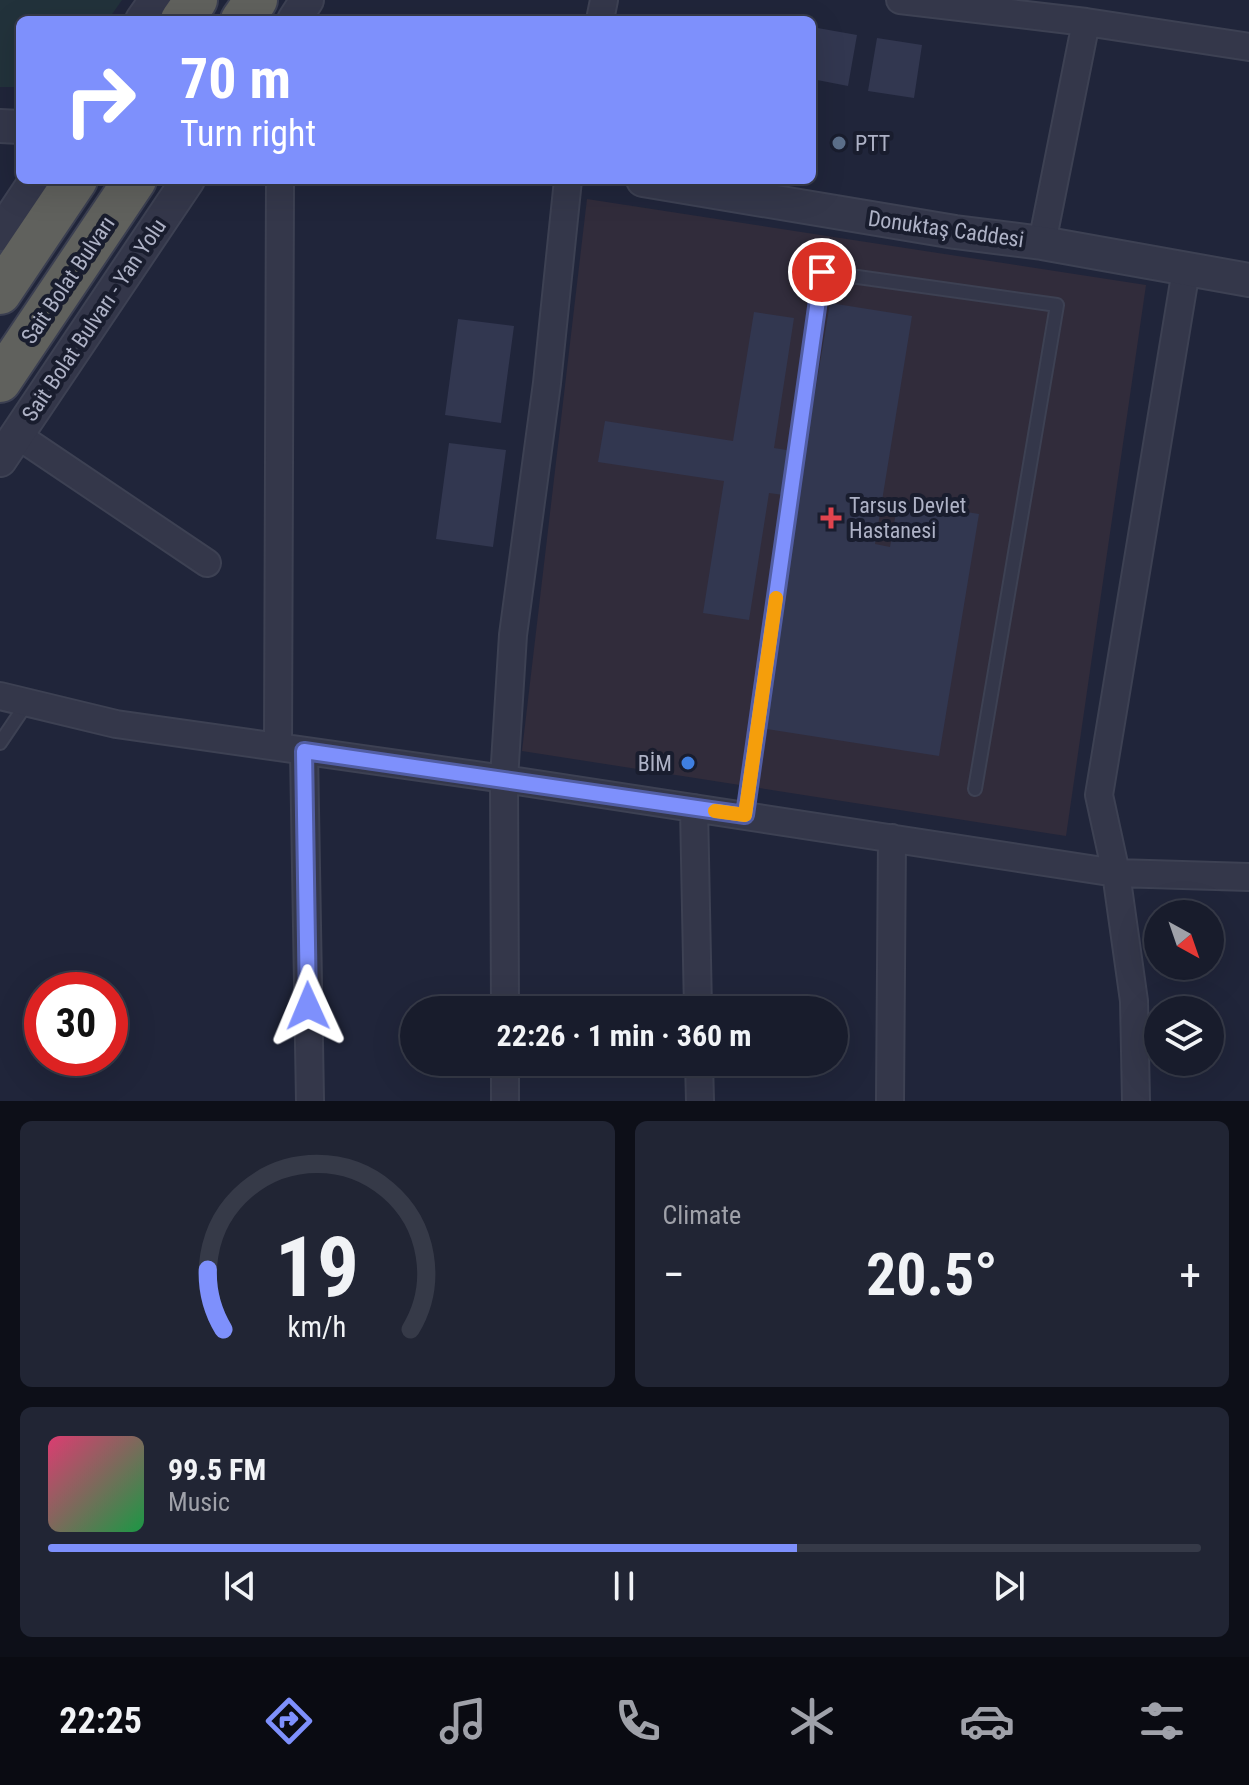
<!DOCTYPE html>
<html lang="en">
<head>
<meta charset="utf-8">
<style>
  :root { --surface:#181c2c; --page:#212534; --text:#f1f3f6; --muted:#9fa1a9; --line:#363a48; --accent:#7e90fc }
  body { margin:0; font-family:"Roboto Condensed",sans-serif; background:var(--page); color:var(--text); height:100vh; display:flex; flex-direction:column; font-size:30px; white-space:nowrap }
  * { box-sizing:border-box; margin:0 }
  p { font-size:26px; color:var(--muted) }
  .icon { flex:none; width:44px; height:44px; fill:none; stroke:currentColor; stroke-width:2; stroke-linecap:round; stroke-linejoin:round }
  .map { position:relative; height:1101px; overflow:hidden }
  .side { display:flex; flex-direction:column; gap:20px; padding:20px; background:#0d0f18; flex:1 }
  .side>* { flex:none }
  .top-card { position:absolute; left:16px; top:16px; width:800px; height:168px; border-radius:12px; box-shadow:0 8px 32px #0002,0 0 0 2px var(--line); background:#7e90fc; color:#fff; overflow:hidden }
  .needle { width:52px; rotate:140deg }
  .buttons { position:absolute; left:1144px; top:900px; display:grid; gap:16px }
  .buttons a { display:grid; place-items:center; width:80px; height:80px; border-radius:50%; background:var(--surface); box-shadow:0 8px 32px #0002,0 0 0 2px var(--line); font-size:40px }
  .speed { position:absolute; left:24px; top:972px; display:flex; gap:16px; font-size:40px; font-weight:700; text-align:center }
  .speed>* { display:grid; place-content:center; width:104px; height:104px; border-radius:50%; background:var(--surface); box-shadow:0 8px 32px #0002,0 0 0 2px var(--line); line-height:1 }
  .speed .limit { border:12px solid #d22; background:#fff; color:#111 }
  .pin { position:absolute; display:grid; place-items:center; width:68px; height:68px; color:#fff; margin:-34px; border:4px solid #fff; border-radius:50%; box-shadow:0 2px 8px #0007 }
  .me { position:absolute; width:88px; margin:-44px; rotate:359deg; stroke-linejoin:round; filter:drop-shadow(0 0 6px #0008) }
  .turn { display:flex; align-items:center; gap:28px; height:168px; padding:0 32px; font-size:36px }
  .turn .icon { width:104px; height:104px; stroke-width:2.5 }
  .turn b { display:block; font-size:56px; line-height:68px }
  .big { font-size:60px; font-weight:700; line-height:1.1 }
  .side .widget { flex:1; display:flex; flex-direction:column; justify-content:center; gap:12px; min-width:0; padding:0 28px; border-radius:12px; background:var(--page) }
  .side .dial { align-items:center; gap:0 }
  .dial svg { height:208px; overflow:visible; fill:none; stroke:var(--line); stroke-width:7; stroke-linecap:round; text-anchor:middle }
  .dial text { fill:var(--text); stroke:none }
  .song { display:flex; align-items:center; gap:24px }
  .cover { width:96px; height:96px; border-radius:12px; background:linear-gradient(135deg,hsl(340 70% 55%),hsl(140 70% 35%)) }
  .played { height:8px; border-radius:4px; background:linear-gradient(90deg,var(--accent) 65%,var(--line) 65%) }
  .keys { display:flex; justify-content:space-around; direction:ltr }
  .heat { display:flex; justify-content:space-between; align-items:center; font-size:44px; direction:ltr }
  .side .tiles { flex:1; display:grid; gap:20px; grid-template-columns:1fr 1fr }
  .widget:last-child { grid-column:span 2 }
  .trip { position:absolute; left:400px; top:996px; width:448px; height:80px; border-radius:40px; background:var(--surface); box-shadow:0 8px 32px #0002,0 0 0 2px var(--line); font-weight:700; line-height:80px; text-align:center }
  .tabs { display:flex; height:128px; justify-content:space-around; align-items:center; background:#0a0b12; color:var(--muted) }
  .tabs .icon { width:56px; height:56px }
  .tabs .current { color:var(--accent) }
  .tabs b { font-size:36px; color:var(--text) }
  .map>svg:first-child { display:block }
  .medical { fill:#312c3b }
  .green { fill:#22323b }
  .building { fill:#323750 }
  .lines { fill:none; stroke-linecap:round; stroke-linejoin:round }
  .service-casing { stroke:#3d4153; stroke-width:16 }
  .minor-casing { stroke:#3d4153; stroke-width:30 }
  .tertiary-casing { stroke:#3d4153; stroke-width:36 }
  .trunk-casing { stroke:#3b3f51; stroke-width:46 }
  .service { stroke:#34374a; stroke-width:12 }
  .minor { stroke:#34374a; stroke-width:26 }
  .tertiary { stroke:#34374a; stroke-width:32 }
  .trunk { stroke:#60615d; stroke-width:42 }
  .route-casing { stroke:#525ea4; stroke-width:20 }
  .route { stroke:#7e90fc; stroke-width:14 }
  .slow { stroke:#f59e0b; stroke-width:14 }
  .service-dot { fill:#5c6f8a; stroke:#191d2e; stroke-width:3 }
  .health-dot { fill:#e0444e; stroke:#191d2e; stroke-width:3 }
  .shop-dot { fill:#3f7fe0; stroke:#191d2e; stroke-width:3 }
  .labels { text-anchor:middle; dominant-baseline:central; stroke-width:8; stroke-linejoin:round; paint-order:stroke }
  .poi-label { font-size:22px; fill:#aeb2c6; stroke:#191d2e; text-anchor:start }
  .street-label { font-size:22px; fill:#aeb2c6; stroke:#191d2e }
</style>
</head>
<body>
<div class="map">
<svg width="1249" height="1101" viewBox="0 0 1249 1101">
  <rect width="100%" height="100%" fill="#20253a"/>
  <!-- medical -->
  <path class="medical" d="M587 199 1146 285 1066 836 522 751Z"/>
  <!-- green -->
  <path class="green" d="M0 0H122L108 20H20V87H0Z"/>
  <!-- building -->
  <path class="building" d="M812 27 857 35 848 86 812 79Z
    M877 38 922 45 914 98 868 91Z
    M830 303 912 316 875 544 890 547 898 501 979 514 939 756 761 728 798 497 769 493 749 620 703 613 724 481 598 462 605 421 733 441 754 312 794 318 774 448 805 453Z
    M458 319 514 326 501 423 445 415Z
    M449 443 506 450 493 547 436 539Z"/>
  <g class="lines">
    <!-- service casing -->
    <g class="service-casing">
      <path id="service" d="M0 743 27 703
        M745 815 822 272 1057 305 975 789"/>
    </g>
    <!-- minor casing -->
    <g class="minor-casing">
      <path id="minor" d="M900 0 1086 22 1249 47
        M600 20 604 0
        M1042 243 1086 22
        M17 435 207 563
        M0 696 116 724 504 779 1116 873 1249 877
        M278 747 280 180
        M304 751 310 1101
        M694 808 698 1010
        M505 1010 504 779 513 635 547 383 568 180
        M505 1062V1101
        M699 1062 700 1101
        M890 1101 892 838
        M1136 1101 1134 1001 1116 873 1099 795 1186 270"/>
    </g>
    <!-- tertiary casing -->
    <g class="tertiary-casing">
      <path id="tertiary" d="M142 20 156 0
        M294 20 307 0
        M0 126 20 127
        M643 180 955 232 1042 243 1249 280
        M0 234 36 180
        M0 460 188 180"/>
    </g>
    <!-- trunk casing -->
    <g class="trunk-casing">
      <path id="trunk" d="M182 20 196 0
        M242 20 256 0
        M0 293 76 180
        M0 381 135 180"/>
    </g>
    <!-- service -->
    <use href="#service" class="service"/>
    <!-- minor -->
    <use href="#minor" class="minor"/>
    <!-- tertiary -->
    <use href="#tertiary" class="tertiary"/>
    <!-- trunk -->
    <use href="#trunk" class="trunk"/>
  </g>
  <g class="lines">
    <!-- route casing -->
    <g class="route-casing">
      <path id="route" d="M308 1006 304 751 745 815 822 272"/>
    </g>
    <!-- route -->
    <use href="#route" class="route"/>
    <!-- slow -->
    <path class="slow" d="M715 811 745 815 776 598"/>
  </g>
  <!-- markers -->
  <circle class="service-dot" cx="839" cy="143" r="8"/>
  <path class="health-dot" d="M827 506h8v8h8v8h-8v8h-8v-8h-8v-8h8z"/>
  <circle class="shop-dot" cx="688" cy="763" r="8"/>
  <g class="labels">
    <!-- poi labels -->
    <g class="poi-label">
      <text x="855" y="143">PTT</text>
      <text x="849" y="505">Tarsus Devlet<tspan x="849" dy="25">Hastanesi</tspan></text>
      <text x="672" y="763" text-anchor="end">BİM</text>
    </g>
    <!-- street labels -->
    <g class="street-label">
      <text transform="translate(946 229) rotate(8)">Donuktaş Caddesi</text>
      <text transform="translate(68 280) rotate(-56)">Sait Bolat Bulvarı</text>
      <text transform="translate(94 320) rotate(-56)">Sait Bolat Bulvarı - Yan Yolu</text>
    </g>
  </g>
</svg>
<div class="buttons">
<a><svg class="needle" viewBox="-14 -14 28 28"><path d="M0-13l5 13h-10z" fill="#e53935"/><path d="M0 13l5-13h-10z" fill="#9fa1a9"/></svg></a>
<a><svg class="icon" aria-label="layers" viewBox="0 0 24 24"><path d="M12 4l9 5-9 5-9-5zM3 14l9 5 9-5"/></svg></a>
</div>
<div class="speed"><div class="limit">30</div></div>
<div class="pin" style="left:822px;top:272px;background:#d93025"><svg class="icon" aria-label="arrive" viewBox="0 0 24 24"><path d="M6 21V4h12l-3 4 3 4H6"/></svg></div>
<svg class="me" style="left:308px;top:1006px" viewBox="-20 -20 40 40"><path d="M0-17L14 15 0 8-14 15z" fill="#7e90fc" stroke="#fff" stroke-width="4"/></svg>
<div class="trip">22:26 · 1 min · 360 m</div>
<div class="top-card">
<div class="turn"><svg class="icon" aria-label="right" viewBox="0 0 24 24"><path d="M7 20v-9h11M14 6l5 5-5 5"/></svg><div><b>70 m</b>Turn right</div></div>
</div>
</div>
<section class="side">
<div class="tiles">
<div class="widget dial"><svg viewBox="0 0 100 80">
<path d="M14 69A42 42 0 1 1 86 69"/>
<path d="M14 69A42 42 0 0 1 8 46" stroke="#7e90fc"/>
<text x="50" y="56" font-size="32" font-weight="700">19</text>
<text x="50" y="72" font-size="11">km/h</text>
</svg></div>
<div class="widget"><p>Climate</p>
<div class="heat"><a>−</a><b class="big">20.5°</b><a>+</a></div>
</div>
<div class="widget">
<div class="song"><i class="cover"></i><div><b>99.5 FM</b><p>Music</p></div></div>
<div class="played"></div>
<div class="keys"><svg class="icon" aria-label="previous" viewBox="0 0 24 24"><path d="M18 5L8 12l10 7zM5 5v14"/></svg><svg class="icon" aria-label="pause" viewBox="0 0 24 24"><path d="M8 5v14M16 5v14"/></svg><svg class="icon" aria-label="next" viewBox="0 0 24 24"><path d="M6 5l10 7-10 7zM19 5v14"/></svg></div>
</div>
</div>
</section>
<nav class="tabs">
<b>22:25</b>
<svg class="icon current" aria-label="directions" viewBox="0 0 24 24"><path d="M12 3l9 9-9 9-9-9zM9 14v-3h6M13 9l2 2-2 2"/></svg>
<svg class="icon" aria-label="music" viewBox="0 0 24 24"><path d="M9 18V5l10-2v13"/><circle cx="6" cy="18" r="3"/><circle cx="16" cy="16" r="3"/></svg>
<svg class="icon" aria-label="phone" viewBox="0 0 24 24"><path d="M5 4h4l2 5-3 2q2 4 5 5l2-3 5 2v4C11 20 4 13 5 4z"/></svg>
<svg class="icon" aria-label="climate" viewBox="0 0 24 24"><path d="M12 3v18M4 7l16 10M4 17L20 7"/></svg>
<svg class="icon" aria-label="car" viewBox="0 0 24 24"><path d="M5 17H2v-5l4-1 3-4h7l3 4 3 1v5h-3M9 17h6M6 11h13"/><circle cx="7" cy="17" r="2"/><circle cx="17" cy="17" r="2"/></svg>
<svg class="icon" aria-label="filters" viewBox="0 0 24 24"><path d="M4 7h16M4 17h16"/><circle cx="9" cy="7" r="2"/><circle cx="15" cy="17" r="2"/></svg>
</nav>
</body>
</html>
